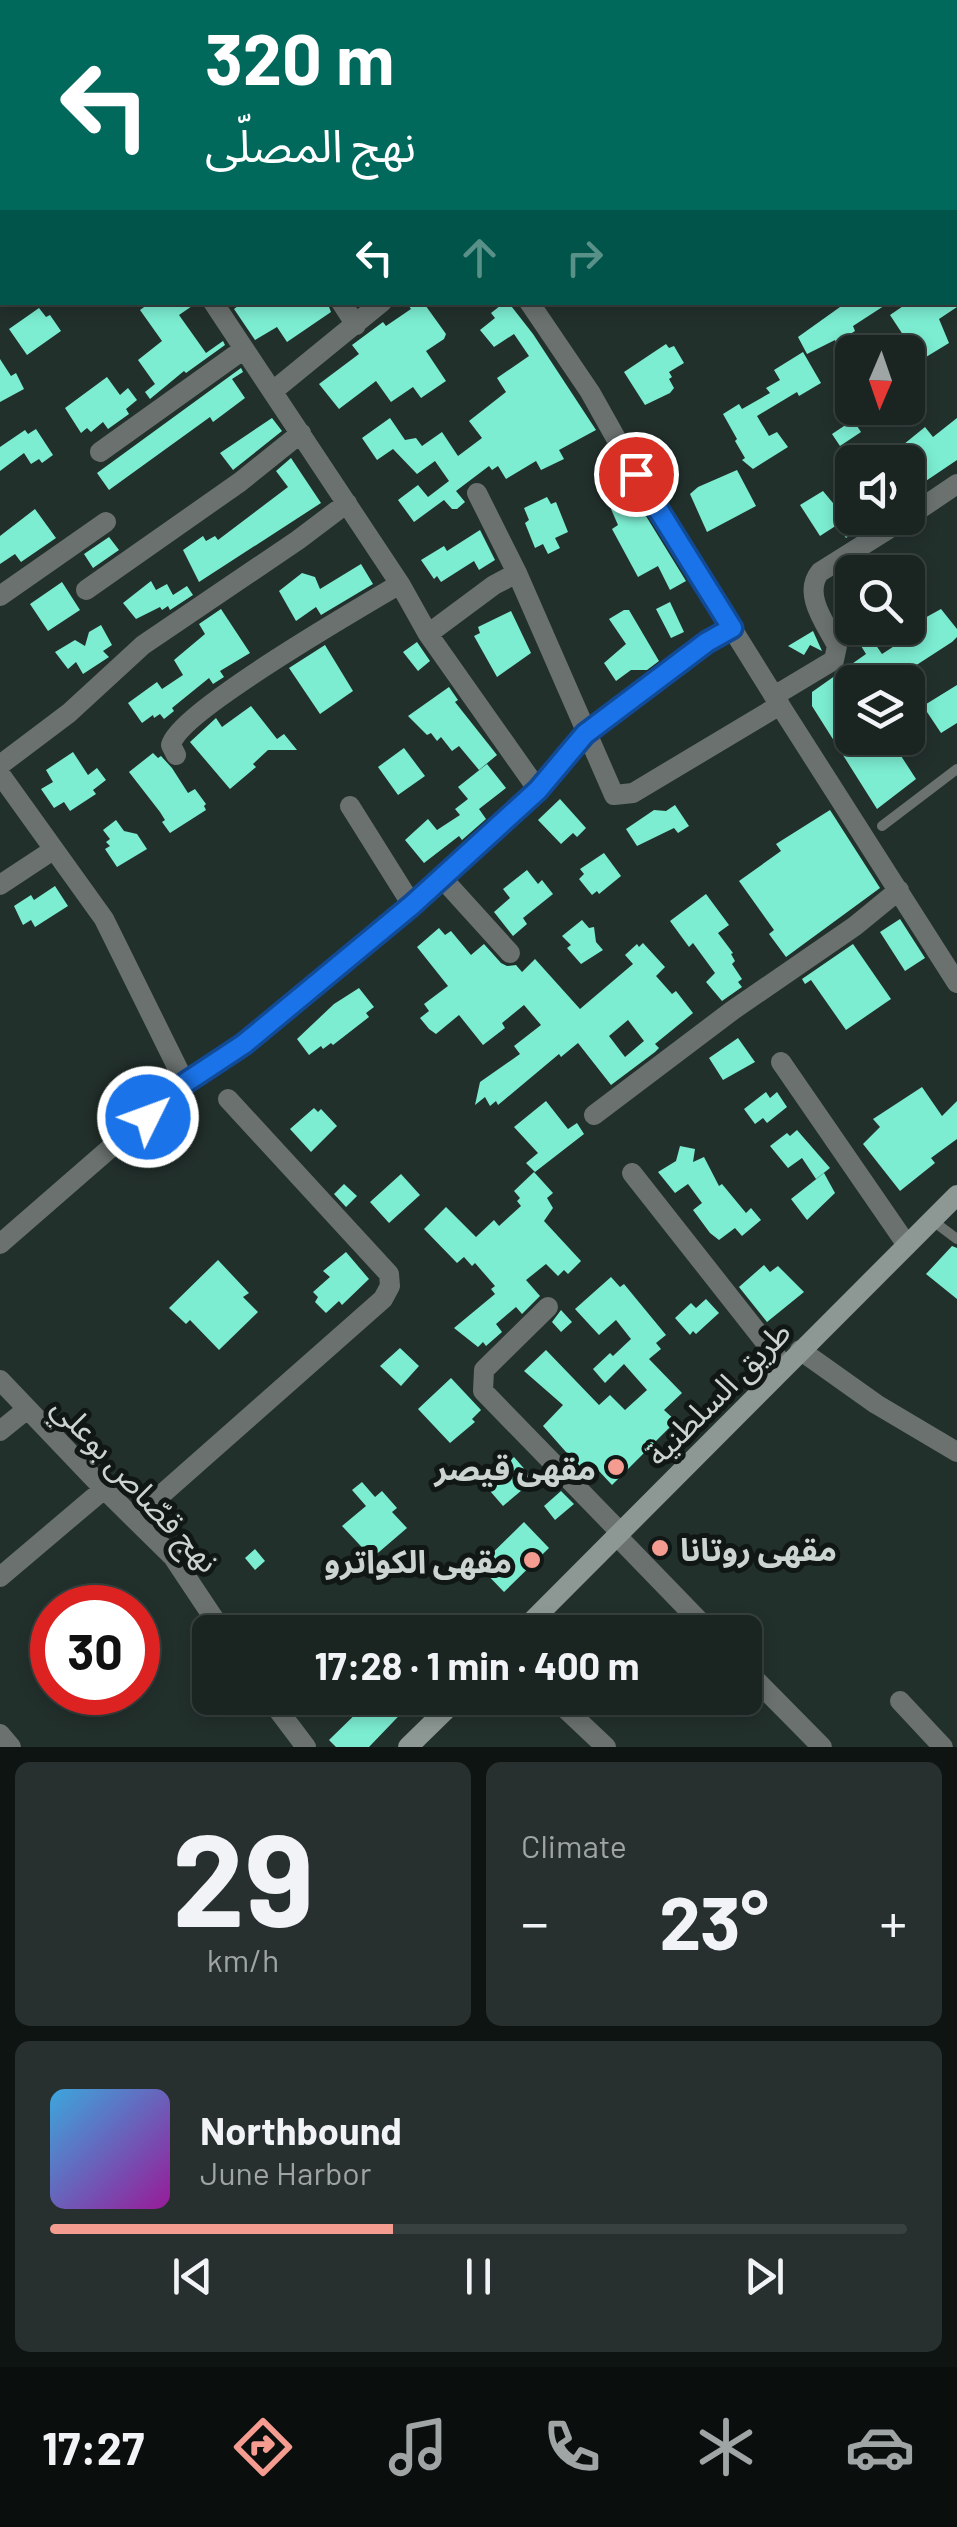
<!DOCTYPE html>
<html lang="en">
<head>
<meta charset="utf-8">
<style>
  :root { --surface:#1a2421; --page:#27302e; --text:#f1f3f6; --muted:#9fa4a5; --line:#38413f; --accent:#f59c91 }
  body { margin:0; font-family:Barlow,"Noto Sans Arabic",sans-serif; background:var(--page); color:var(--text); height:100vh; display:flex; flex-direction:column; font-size:38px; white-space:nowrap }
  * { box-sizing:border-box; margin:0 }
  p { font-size:32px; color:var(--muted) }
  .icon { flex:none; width:55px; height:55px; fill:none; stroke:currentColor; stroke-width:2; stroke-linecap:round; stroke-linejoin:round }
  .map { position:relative; height:1747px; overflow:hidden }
  .drawer { display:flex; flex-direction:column; gap:15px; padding:15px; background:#0e1412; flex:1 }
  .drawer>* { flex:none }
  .banner { position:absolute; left:0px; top:0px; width:958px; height:305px; box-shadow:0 5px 15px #0003,0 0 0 2px var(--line); background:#00695c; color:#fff; overflow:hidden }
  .needle { width:65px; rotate:182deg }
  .fabs { position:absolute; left:835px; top:335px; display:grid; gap:20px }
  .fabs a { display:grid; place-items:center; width:90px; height:90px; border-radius:15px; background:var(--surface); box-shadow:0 5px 15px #0003,0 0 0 2px var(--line); font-size:50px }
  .speed { position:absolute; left:30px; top:1585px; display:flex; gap:20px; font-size:50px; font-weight:700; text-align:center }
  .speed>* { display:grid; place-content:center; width:130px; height:130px; border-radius:50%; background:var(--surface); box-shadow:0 5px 15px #0003,0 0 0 2px var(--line); line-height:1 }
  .speed .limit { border:15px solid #d22; background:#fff; color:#111 }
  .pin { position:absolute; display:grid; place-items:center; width:85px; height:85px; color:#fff; margin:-42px; border:5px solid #fff; border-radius:50%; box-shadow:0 2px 10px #0007 }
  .me { position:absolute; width:110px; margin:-55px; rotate:48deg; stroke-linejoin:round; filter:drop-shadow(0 0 8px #0008) }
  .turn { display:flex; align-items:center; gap:35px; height:210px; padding:0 40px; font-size:45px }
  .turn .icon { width:130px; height:130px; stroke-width:2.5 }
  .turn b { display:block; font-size:70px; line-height:85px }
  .lanes { display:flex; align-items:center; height:95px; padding:0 40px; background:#0003; justify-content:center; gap:50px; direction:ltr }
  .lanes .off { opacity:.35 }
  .big { font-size:75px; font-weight:700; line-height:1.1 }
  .drawer .card { flex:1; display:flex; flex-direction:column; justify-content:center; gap:15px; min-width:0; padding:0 35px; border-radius:15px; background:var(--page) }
  .drawer .dial { align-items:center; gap:0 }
  .dial b { font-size:130px; line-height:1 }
  .song { display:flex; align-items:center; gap:30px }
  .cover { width:120px; height:120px; border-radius:15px; background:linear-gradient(135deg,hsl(200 70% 55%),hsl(300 70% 35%)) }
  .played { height:10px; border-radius:5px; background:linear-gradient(90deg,var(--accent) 40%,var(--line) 40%) }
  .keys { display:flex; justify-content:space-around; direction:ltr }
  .heat { display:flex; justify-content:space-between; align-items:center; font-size:55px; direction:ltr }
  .drawer .tiles { flex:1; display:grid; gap:15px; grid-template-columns:1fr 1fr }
  .card:last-child { grid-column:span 2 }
  .trip { position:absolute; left:192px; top:1615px; width:570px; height:100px; border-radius:15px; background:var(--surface); box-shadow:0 5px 15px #0003,0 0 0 2px var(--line); font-weight:700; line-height:100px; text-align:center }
  .tab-bar { display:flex; height:160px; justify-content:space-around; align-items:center; background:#0a0e0d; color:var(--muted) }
  .tab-bar .icon { width:70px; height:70px }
  .tab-bar .selected { color:var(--accent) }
  .tab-bar b { font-size:45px; color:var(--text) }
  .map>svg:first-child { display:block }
  .building { fill:#7cedd1; fill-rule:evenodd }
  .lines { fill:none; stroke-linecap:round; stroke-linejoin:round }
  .service { stroke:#6a716f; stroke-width:10 }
  .minor { stroke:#6a716f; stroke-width:20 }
  .secondary { stroke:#8d9895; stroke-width:20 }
  .route-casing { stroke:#114b97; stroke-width:25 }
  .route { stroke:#1a73e8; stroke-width:18 }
  .poi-dot { fill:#f59c91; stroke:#101715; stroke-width:4 }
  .labels { text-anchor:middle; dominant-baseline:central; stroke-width:10; stroke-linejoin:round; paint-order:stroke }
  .street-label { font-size:32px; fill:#cbd4d1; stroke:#101715 }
  .poi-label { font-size:32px; font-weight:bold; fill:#cbd4d1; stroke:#101715; text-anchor:end }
</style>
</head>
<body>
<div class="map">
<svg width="957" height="1747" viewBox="0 0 957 1747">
  <rect width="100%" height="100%" fill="#22302c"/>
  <!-- building -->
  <path class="building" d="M151 302H198L179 315 206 353 223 341 225 345 186 373 184 371 150 399 145 392 155 384 138 360 162 341 140 310Z
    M243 302H327L331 312 287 342 277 327 255 340 234 309Z
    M406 302H423L446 334 444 339 426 351 446 381 421 398 413 387 391 402 376 381 339 409 319 384 359 354 352 345 383 322 386 326 411 309Z
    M505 302H508L533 334 596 430 559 450 564 459 541 470 536 461 506 479 498 466 492 470 489 466 456 491 465 502 457 509H452L444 500 414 522 398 500 418 485 428 497 449 481 435 461 417 474 393 449 377 460 362 438 390 418 405 440 416 438 422 446 442 432 458 456 482 438 469 421 506 392 497 378 529 356 514 334 494 347 480 330 495 318 491 313Z
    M847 302H890L853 326 855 331 836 343 835 340 807 354 798 337Z
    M909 302H957V307L939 319 949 343 908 368V355L913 350 890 315Z
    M39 308 46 317 50 315 61 331 27 355 9 329Z
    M666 344 669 348 674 346 684 363 669 372 672 377 669 379 674 388 670 393 645 405 624 372Z
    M803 352 821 383 799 396 797 392 757 416 769 436 777 432 788 447 753 469 742 460 745 458 735 441 737 439 723 414 739 404 742 409 770 393 766 388 780 380 774 370Z
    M0 359 11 376 16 373 24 389 0 402Z
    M241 368 243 372 232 379 245 398 213 422 210 417 109 490 97 473Z
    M107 377 120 395 128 388 137 400 126 409 129 414 108 429 103 422 91 432 87 428 81 433 65 408Z
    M272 418 282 431 233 470 220 453Z
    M957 418V460L908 493V462H867L889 447 893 453 925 427 933 437Z
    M853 420 861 432 840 446 832 434Z
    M36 429 53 455 42 463 39 459 31 464 24 453 0 471V447L25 430 28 434Z
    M291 458 321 503 199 582 183 550 203 536 206 541 215 536 218 540 288 487 276 471Z
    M737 470 756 506 707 532 690 494 698 487Z
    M823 491 838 509 852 498V518H857L863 526 846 538 837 525 820 536 800 505Z
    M547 497 551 504 556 502 568 532 555 538 560 548 548 554 543 544 535 548 525 523 529 520 524 508Z
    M632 500 637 510 641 508 686 581 670 590 658 566 638 577 612 529 618 525 611 509Z
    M35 509 56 538 21 562 15 554 0 564V536Z
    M480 530 495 560 479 570 474 561 441 582 437 576 434 579 421 560 444 546 447 551Z
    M109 537 119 550 93 568 84 554Z
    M868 558 878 572H852V576L845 582 840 576Z
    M361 564 373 584 321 615 316 607 296 621 279 591 302 573 315 577 320 589Z
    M151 581 156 590 167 584 173 595 187 586 193 595 170 610 168 606 162 610 160 607 136 619 123 603Z
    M62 582 80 610 48 631 30 604Z
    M670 602 684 632 671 638 656 609Z
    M221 609 250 653 220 671 224 677 213 684 209 678 172 708 174 711 164 719 160 714 154 718 153 715 142 723 128 703 157 682 162 689 183 675 174 660 205 634 199 624Z
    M941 609 957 629V637L952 642 898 677 901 682H852V738H882L887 745 892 742 916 779 877 809 812 706V692L866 654 850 628H864L882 654 916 632 912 625Z
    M624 610H629L659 661 647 670H631L616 681 604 663 626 644 609 619Z
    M511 611 531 653 497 677 474 636 480 633 478 627Z
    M101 625 112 645 103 651 109 657 83 674 76 662 68 669 55 652 75 640 85 646 89 632Z
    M813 631 822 651 810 645 804 655 788 646Z
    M417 642 430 661 418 671 403 652Z
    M325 645 353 691 320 714 289 668Z
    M957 685V723L941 733 923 706Z
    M449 687 458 700 455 702 497 755 479 770 459 746 452 751 441 737 437 741 431 733 427 735 408 716Z
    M251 706 277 739 284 734 297 750H268L253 764 256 767 230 789 190 742 216 718 222 727Z
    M404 748 425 776 398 795 378 767Z
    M73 752 88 775 97 768 106 780 93 790 96 794 70 811 64 802 54 808 41 789 53 782 46 770Z
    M153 753 158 758 161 756 172 768 188 793 195 789 206 804 204 806 206 810 170 833 162 822 165 820 160 812 129 772Z
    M487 764 506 788 479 809 486 819 462 840 459 836 424 863 405 840 428 819 437 830 460 815 455 809 468 799 458 787Z
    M560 799 586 828 577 837 573 833 561 844 538 820Z
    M675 805 689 826 678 833 674 828 637 846 626 829 654 810 666 811Z
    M830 810 880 888 786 957 769 934 774 930 739 881 781 851 776 844Z
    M116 820 124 831 137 834 147 849 117 867 105 849 110 846 106 842 110 839 103 830Z
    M604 853 621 876 599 894 597 891 592 895 579 879 584 874 580 869Z
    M527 870 538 884 542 880 553 894 523 918 527 924 513 936 494 912 510 898 503 889Z
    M55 886 68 906 35 927 31 920 23 925 14 906 31 895 34 900Z
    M706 894 729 925 718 933 733 953 731 954 735 961 732 964 742 979 738 982 742 987 722 1001 706 982 715 973 693 943 689 947 670 921Z
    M900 919 925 958 905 971 880 932Z
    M582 920 589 928 594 927 596 942 603 950 581 964 567 948 571 945 562 936Z
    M439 928 445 935 451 931 471 955 484 944 501 963 507 966 516 965 522 972 535 959 580 1009 633 964 625 955 637 944 639 947 643 943 665 967 656 976 672 994 676 991 693 1013 655 1044 659 1048 655 1052 611 1085 578 1043 561 1057 559 1054 498 1105 496 1101 490 1106 485 1097 475 1105 480 1082 520 1054 514 1046 541 1025 524 1005 502 1023 505 1028 483 1045 459 1015 436 1034 429 1029 420 1018 429 1011 424 1004 448 986 417 947ZM628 1020 644 1041 625 1057 609 1036Z
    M853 944 891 999 846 1030 811 980 805 984 802 979Z
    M359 988 374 1007 366 1013 369 1017 333 1045 331 1043 323 1049 321 1046 309 1055 297 1039 334 1004Z
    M738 1038 755 1062 723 1080 709 1058Z
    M922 1087 942 1116 957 1101V1139L931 1158 935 1163 900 1191 863 1144 880 1127 873 1119Z
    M766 1092 770 1098 777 1092 787 1107 767 1123 763 1118 755 1124 744 1109Z
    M546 1101 568 1129 577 1123 584 1134 535 1172 526 1163 538 1153 514 1127Z
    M314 1108 318 1112 321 1109 337 1126 311 1152 290 1129Z
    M797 1130 830 1168 816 1179 802 1158 788 1168 770 1146 787 1133 790 1136Z
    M680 1146 695 1149 693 1162 704 1157 719 1186 722 1184 746 1213 751 1208 761 1220 742 1236 735 1228 719 1240 710 1233 693 1210 702 1203 688 1184 675 1193 658 1172 676 1161Z
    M534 1172 553 1193 547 1198 553 1208 544 1221 581 1261 568 1274 564 1270 558 1276 546 1264 526 1280 540 1296 522 1314 516 1307 496 1324 502 1332 486 1346 483 1342 478 1347 454 1328 495 1294 491 1289 495 1286 475 1263 472 1266 464 1257 457 1263 424 1229 446 1207 476 1237 494 1220 499 1226 521 1206 517 1201 520 1198 514 1191Z
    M824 1173 835 1193 807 1220 791 1199Z
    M401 1174 420 1195 389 1223 370 1202Z
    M344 1184 357 1196 346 1207 334 1194Z
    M952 1246 957 1248V1299L926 1274Z
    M346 1252 369 1279 342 1305 339 1301 326 1313 315 1302 318 1297 313 1292 330 1277 323 1271Z
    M218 1260 249 1293 243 1297 258 1312 219 1350 190 1320 186 1324 169 1308Z
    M764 1265 770 1272 778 1266 804 1292 767 1322 739 1287Z
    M611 1277 620 1287 624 1284 666 1335 656 1343 661 1349 649 1359 682 1393 664 1410 676 1421 612 1485 598 1470 589 1478 543 1426 563 1405 524 1371 546 1350 599 1405 610 1395 625 1410 647 1390 624 1364 605 1383 593 1369 610 1353 613 1356 631 1339 616 1320 599 1335 575 1309Z
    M706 1299 719 1313 696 1334 693 1331 690 1335 675 1318 691 1303 696 1308Z
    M561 1310 572 1322 561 1332 552 1322Z
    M400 1348 419 1366 401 1386 380 1366Z
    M451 1378 481 1410 472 1419 475 1422 450 1443 418 1409Z
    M514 1457 534 1480 503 1506 484 1484Z
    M362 1482 375 1497 382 1491 397 1508 392 1512 407 1528 372 1558 342 1526 366 1506 352 1490Z
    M561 1491 574 1504 555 1520 544 1506Z
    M524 1522 549 1548 504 1592 479 1566Z
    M255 1549 265 1561 255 1570 245 1558Z
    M372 1698H416L369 1747H336L329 1740Z"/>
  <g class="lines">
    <!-- service -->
    <path class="service" d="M882 826 957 769
      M933 1221 957 1239"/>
    <!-- minor -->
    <path class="minor" d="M7 0 9 2
      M122 2 125 0
      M323 2 326 0
      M0 254 2 253
      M213 302 400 584 428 634 494 585 517 573 614 795 633 793 780 705
      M341 302 356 325
      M529 302 590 392 636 474 774 696 957 983
      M273 391 382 302
      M100 452 244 349
      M477 493 517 573
      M908 517 957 484
      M86 590 240 482 301 433
      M0 596 106 522
      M428 634 538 790
      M774 696 834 660 837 646C826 624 802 594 820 572L906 518
      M176 755 171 745C179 712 361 607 400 584
      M0 765 69 713 143 645 298 540 347 503
      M0 774 104 919 185 1083
      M350 806 412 905
      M442 878 510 953
      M0 885 53 850
      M781 1062 907 1245
      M594 1115 733 1010 855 926 899 890
      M632 1173 784 1366
      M0 1244 185 1083 244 1044 412 905 538 790 585 734 707 642 732 628
      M548 1307 484 1370 483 1391 620 1532
      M800 1350 876 1404 957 1452
      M0 1380 104 1489 173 1557 223 1632
      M0 1431 26 1410
      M135 1518 383 1299 390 1286 389 1274 228 1099
      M617 1536 710 1632
      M0 1577 104 1489
      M745 1669 822 1747
      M269 1698 306 1747
      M554 1698 606 1747
      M900 1701 943 1747
      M0 1734 11 1747"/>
    <!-- secondary -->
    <path class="secondary" d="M521 1632 957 1195
      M408 1747 458 1698"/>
  </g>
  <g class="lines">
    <!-- route casing -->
    <g class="route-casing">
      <path id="route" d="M148 1117 185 1083 244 1044 412 905 538 790 585 734 707 642 732 628 636 474"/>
    </g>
    <!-- route -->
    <use href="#route" class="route"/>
  </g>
  <!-- markers -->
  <g class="poi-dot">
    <circle cx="616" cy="1467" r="10"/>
    <circle cx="660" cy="1548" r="10"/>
    <circle cx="532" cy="1560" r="10"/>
  </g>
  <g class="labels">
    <!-- street labels -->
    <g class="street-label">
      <text transform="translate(717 1392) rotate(-45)">طريق السلطنية</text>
      <text transform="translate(137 1483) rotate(47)">نهج قصّاص بوعلي</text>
    </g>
    <!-- poi labels -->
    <g class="poi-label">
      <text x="596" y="1467">مقهى قيصر</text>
      <text x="680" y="1548" text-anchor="start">مقهى روتانا</text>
      <text x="512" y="1560">مقهى الكواترو</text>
    </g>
  </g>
</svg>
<div class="fabs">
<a><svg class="needle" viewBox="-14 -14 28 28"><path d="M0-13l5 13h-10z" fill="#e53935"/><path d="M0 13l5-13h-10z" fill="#9fa4a5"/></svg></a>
<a><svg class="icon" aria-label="sound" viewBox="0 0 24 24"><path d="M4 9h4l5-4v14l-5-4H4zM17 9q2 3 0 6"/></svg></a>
<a><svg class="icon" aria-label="search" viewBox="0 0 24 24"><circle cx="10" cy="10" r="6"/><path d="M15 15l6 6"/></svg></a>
<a><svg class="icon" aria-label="layers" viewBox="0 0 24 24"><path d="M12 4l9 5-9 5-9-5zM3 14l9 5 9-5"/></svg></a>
</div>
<div class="speed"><div class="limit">30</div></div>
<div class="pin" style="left:636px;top:474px;background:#d93025"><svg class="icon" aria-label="arrive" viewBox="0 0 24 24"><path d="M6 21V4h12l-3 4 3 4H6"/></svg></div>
<svg class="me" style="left:148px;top:1117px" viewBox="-20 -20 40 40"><circle r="17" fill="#1a73e8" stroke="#fff" stroke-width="3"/><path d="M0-11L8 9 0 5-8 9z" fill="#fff"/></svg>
<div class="trip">17:28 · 1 min · 400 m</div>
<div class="banner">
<div class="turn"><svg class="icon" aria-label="left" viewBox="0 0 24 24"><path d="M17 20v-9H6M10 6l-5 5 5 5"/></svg><div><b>320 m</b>نهج المصلّى</div></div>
<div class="lanes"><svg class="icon" aria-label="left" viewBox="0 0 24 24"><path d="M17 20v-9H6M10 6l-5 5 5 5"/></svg><svg class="icon off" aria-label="ahead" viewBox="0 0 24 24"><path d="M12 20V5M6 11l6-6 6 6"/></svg><svg class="icon off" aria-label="right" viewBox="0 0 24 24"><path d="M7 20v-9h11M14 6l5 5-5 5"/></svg></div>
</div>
</div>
<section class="drawer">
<div class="tiles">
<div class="card dial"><b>29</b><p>km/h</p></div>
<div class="card"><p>Climate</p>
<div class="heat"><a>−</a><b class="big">23°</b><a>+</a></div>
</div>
<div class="card">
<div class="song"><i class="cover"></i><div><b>Northbound</b><p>June Harbor</p></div></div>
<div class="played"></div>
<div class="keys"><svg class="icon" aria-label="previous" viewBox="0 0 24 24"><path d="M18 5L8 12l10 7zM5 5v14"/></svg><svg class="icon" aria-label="pause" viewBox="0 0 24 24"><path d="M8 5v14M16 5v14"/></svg><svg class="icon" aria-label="next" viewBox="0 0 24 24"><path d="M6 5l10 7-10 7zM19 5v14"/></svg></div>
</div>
</div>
</section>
<nav class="tab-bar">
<b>17:27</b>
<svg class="icon selected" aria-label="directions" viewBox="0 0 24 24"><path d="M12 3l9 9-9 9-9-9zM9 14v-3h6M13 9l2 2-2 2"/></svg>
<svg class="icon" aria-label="music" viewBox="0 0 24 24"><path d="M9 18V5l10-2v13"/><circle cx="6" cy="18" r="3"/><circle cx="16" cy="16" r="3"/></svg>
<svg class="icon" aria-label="phone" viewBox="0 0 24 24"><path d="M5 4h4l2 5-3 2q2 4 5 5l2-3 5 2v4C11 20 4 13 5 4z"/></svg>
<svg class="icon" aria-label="climate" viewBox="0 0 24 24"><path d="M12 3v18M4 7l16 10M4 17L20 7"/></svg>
<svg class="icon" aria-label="car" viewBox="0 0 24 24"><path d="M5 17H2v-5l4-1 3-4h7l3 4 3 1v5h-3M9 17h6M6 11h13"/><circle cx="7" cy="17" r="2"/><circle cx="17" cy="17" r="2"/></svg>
</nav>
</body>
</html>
